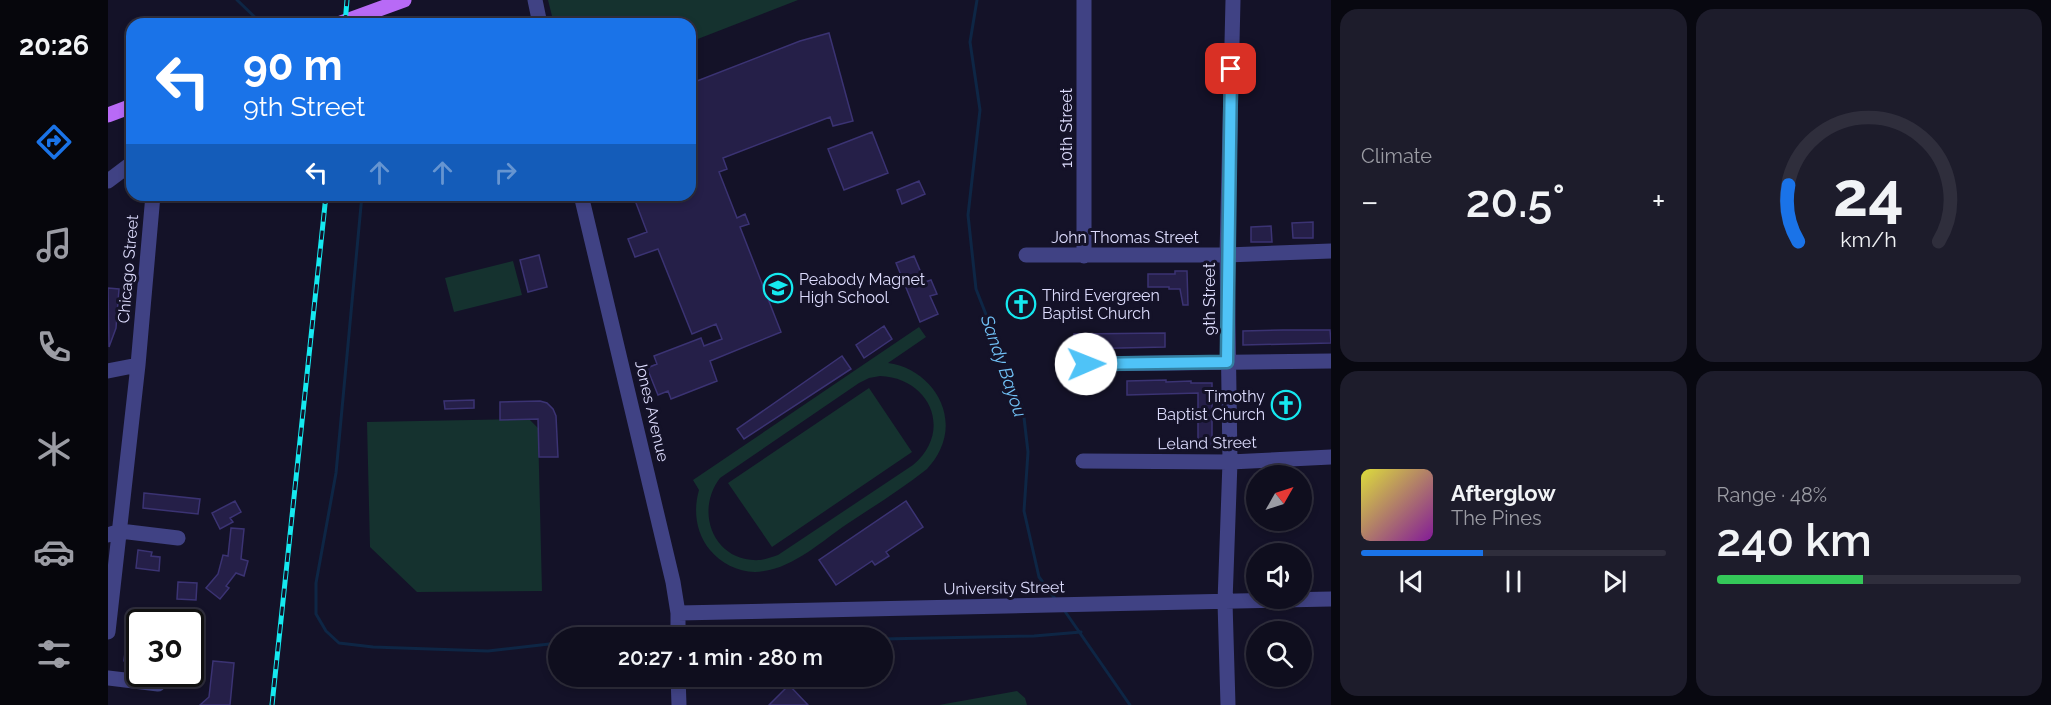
<!DOCTYPE html>
<html lang="en">
<head>
<meta charset="utf-8">
<style>
  :root { --surface:#0f0e1e; --page:#1d1c2b; --text:#f1f3f6; --muted:#9b9ca4; --line:#2f2e3c; --accent:#1a73e8 }
  body { margin:0; font-family:Raleway,sans-serif; background:var(--page); color:var(--text); height:100vh; display:flex; flex-direction:column; font-size:22px; white-space:nowrap }
  * { box-sizing:border-box; margin:0 }
  p { font-size:20px; color:var(--muted) }
  .icon { flex:none; width:33px; height:33px; fill:none; stroke:currentColor; stroke-width:2; stroke-linecap:round; stroke-linejoin:round }
  .map { position:relative; flex:1; overflow:hidden }
  .drawer { display:flex; flex-direction:column; gap:9px; padding:9px; background:#080810; width:720px }
  .drawer>* { flex:none }
  .top-card { position:absolute; left:18px; top:18px; width:570px; height:183px; border-radius:18px; box-shadow:0 3px 9px #0003,0 0 0 2px var(--line); background:#1a73e8; color:#fff; overflow:hidden }
  .needle { width:39px; rotate:51deg }
  .tools { position:absolute; left:1138px; top:465px; display:grid; gap:12px }
  .tools a { display:grid; place-items:center; width:66px; height:66px; border-radius:50%; background:var(--surface); box-shadow:0 3px 9px #0003,0 0 0 2px var(--line); font-size:30px }
  .speed { position:absolute; left:18px; top:609px; display:flex; gap:12px; font-size:30px; font-weight:700; text-align:center }
  .speed>* { display:grid; place-content:center; width:78px; height:78px; border-radius:50%; background:var(--surface); box-shadow:0 3px 9px #0003,0 0 0 2px var(--line); line-height:1 }
  .speed .limit { border:3px solid #111; border-radius:9px; background:#fff; color:#111 }
  .pin { position:absolute; display:grid; place-items:center; width:51px; height:51px; color:#fff; margin:-26px; border-radius:12px; box-shadow:0 3px 9px #0006 }
  .me { position:absolute; width:66px; margin:-33px; rotate:89deg; stroke-linejoin:round; filter:drop-shadow(0 0 4px #0008) }
  .turn { display:flex; align-items:center; gap:21px; height:126px; padding:0 18px; font-size:27px }
  .turn .icon { width:78px; height:78px; stroke-width:2.5 }
  .turn b { display:block; font-size:42px; line-height:51px }
  .lanes { display:flex; align-items:center; height:57px; padding:0 18px; background:#0003; justify-content:center; gap:30px; direction:ltr }
  .lanes .off { opacity:.35 }
  .big { font-size:45px; font-weight:600; line-height:1.1 }
  .drawer .card { flex:1; display:flex; flex-direction:column; justify-content:center; gap:9px; min-width:0; padding:0 21px; border-radius:18px; background:var(--page) }
  .drawer .dial { align-items:center; gap:0 }
  .dial svg { height:156px; overflow:visible; fill:none; stroke:var(--line); stroke-width:7; stroke-linecap:round; text-anchor:middle }
  .dial text { fill:var(--text); stroke:none }
  .song { display:flex; align-items:center; gap:18px }
  .cover { width:72px; height:72px; border-radius:9px; background:linear-gradient(135deg,hsl(60 70% 55%),hsl(290 70% 35%)) }
  .played { height:6px; border-radius:3px; background:linear-gradient(90deg,var(--accent) 40%,var(--line) 40%) }
  .keys { display:flex; justify-content:space-around; direction:ltr }
  .heat { display:flex; justify-content:space-between; align-items:center; font-size:33px; direction:ltr }
  .charge { height:9px; border-radius:4px; background:linear-gradient(90deg,#34c759 48%,var(--line) 0) }
  .drawer .tiles { flex:1; display:grid; gap:9px; grid-template-columns:repeat(2,1fr) }
  .trip { position:absolute; left:440px; top:627px; width:345px; height:60px; border-radius:30px; background:var(--surface); box-shadow:0 3px 9px #0003,0 0 0 2px var(--line); font-weight:600; line-height:60px; text-align:center }
  main { display:flex; flex:1; min-height:0 }
  .tabs { display:flex; flex-direction:column; width:108px; justify-content:space-around; align-items:center; background:#06060c; color:var(--muted) }
  .tabs .icon { width:42px; height:42px }
  .tabs .selected { color:var(--accent) }
  .tabs b { font-size:27px; color:var(--text) }
  .map>svg:first-child { display:block }
  .green { fill:#15322f; fill-rule:evenodd }
  .lines { fill:none; stroke-linecap:round; stroke-linejoin:round }
  .stream { stroke:#0e2645; stroke-width:3 }
  .building { fill:#251f48; stroke:#3b3373; stroke-width:1.5 }
  .minor { stroke:#404284; stroke-width:15 }
  .major { stroke:#b86af6; stroke-width:15 }
  .rail-casing { stroke:#15e9f0; stroke-width:5 }
  .rail { stroke:#141228; stroke-width:3; stroke-dasharray:9; stroke-linecap:butt }
  .route-casing { stroke:#337fa1; stroke-width:15 }
  .route { stroke:#4fc3f7; stroke-width:10 }
  .labels { text-anchor:middle; dominant-baseline:central; stroke-width:6; stroke-linejoin:round; paint-order:stroke }
  .street-label { font-size:16px; fill:#dddcfd; stroke:#141228 }
  .poi-label { font-size:16px; fill:#dddcfd; stroke:#141228; text-anchor:start }
  .water-label { font-size:18px; font-style:italic; fill:#71c1f6; stroke:#141228 }
</style>
</head>
<body>
<main>
<nav class="tabs">
<b>20:26</b>
<svg class="icon selected" aria-label="directions" viewBox="0 0 24 24"><path d="M12 3l9 9-9 9-9-9zM9 14v-3h6M13 9l2 2-2 2"/></svg>
<svg class="icon" aria-label="music" viewBox="0 0 24 24"><path d="M9 18V5l10-2v13"/><circle cx="6" cy="18" r="3"/><circle cx="16" cy="16" r="3"/></svg>
<svg class="icon" aria-label="phone" viewBox="0 0 24 24"><path d="M5 4h4l2 5-3 2q2 4 5 5l2-3 5 2v4C11 20 4 13 5 4z"/></svg>
<svg class="icon" aria-label="climate" viewBox="0 0 24 24"><path d="M12 3v18M4 7l16 10M4 17L20 7"/></svg>
<svg class="icon" aria-label="car" viewBox="0 0 24 24"><path d="M5 17H2v-5l4-1 3-4h7l3 4 3 1v5h-3M9 17h6M6 11h13"/><circle cx="7" cy="17" r="2"/><circle cx="17" cy="17" r="2"/></svg>
<svg class="icon" aria-label="filters" viewBox="0 0 24 24"><path d="M4 7h16M4 17h16"/><circle cx="9" cy="7" r="2"/><circle cx="15" cy="17" r="2"/></svg>
</nav>
<div class="map">
<svg width="1223" height="705" viewBox="0 0 1223 705">
  <rect width="100%" height="100%" fill="#141228"/>
  <!-- green -->
  <path class="green" d="M440 0H690L582 42V24H446Z
    M405 261 414 295 346 312 337 278Z
    M811 327 818 337 780 363C820 368 851 410 832 450 829 457 824 463 819 469 794 489 766 506 739 524 714 541 686 567 656 571 636 575 614 565 602 550 588 533 585 511 591 490L585 480ZM772 376C823 378 845 432 805 465L670 555C665 557 658 559 652 560 606 563 586 512 612 478L751 383 761 378Z
    M761 388 804 452 664 547 620 483Z
    M421 419 430 428 434 591 309 592 262 547 259 422Z
    M909 691 917 698 919 705H831Z"/>
  <g class="lines">
    <!-- stream -->
    <path class="stream" d="M129 0 154 24
      M869 0 862 42 872 110 860 215 868 289 915 409 920 452 916 511 931 577 948 600
      M254 195 228 473 208 583V614L218 631 231 643 265 647 380 651 450 643
      M956 610 1022 705
      M774 639 926 636 973 632"/>
  </g>
  <!-- building -->
  <path class="building" d="M721 33 745 121 725 126 722 117 615 158 619 169 611 172 629 218 637 214 641 224 632 227 673 332 602 361 609 381 563 399 560 391 550 395 539 368 549 364 546 356 593 338 596 346 614 339 608 324 584 334 550 249 527 257 520 239 539 232 525 195H582V64L589 81 692 41Z
    M764 132 780 173 736 190 720 149Z
    M811 181 817 194 794 204 789 190Z
    M1205 222V238H1185L1184 223Z
    M1163 226 1164 242H1143V227Z
    M431 255 439 287 420 292 412 260Z
    M806 256 817 282 823 280 829 294 822 296 830 314 812 322 788 263Z
    M1067 271H1079L1080 305H1075L1072 289H1061V287H1040V274H1067Z
    M0 288 11 289 8 328 1 347Z
    M776 326 784 339 756 358 748 345Z
    M1175 330H1222L1223 343 1135 345V331Z
    M1057 333V347L968 349 966 334Z
    M734 356 743 369 636 439 629 429Z
    M1058 380V382L1083 381V383H1104V447H1090V393L1019 395V381Z
    M366 400V408L337 409 336 401Z
    M432 401 439 403 445 409 448 416 450 457H431L430 419 392 420V402Z
    M36 493 92 499 90 514 35 508Z
    M127 501 133 512 122 518 125 522 112 529 104 513Z
    M798 501 815 527 778 552 781 556 767 565 764 561 728 585 711 560Z
    M123 528 136 529 133 559 140 561 136 576 128 573 118 586 121 588 112 599 98 588 110 574 115 555 120 556Z
    M30 550 44 552 43 556 52 557 51 571 28 568Z
    M70 582 89 583 88 600 69 599Z
    M20 627 32 629V661L28 663 16 661Z
    M105 661 126 663 122 705H92L101 697Z
    M681 685 700 705H661Z"/>
  <g class="lines">
    <!-- minor -->
    <path class="minor" d="M427 0 432 24
      M0 181 24 163
      M473 195 565 582 570 613V638
      M918 255H1119L1223 251
      M976 256V0
      M979 364 1223 361
      M0 371 30 365
      M975 461 1122 462 1223 457
      M0 535 12 531 70 538
      M570 613 1223 599
      M0 632 30 365 45 195
      M570 676 571 705
      M0 678 50 684
      M1120 705 1117 602 1122 462 1119 255 1125 0"/>
    <!-- major -->
    <path class="major" d="M230 24 296 0
      M0 115 24 106"/>
    <!-- rail casing -->
    <g class="rail-casing">
      <path id="rail" d="M237 24 239 0
        M164 705 218 195"/>
    </g>
    <!-- rail -->
    <use href="#rail" class="rail"/>
  </g>
  <g class="lines">
    <!-- route casing -->
    <g class="route-casing">
      <path id="route" d="M978 364 1119 362 1123 69"/>
    </g>
    <!-- route -->
    <use href="#route" class="route"/>
  </g>
  <!-- icons -->
  <defs>
    <g id="school-ring" transform="scale(1.5)"><circle r="9.5" fill="#141228" stroke="#15e9f0" stroke-width="1.5"/><path d="M0-5L7-2L0 1L-7-2ZM-4 1L0 2.5L4 1V4Q0 6-4 4Z" fill="#15e9f0"/></g>
    <g id="church-ring" transform="scale(1.5)"><circle r="9.5" fill="#141228" stroke="#15e9f0" stroke-width="1.5"/><path d="M-1.2-6h2.4v3.5h3.3v2.4h-3.3V6h-2.4V-.1h-3.3v-2.4h3.3Z" fill="#15e9f0"/></g>
  </defs>
  <g fill-rule="evenodd">
    <use href="#school-ring" x="670" y="288"/>
    <use href="#church-ring" x="913" y="304"/>
    <use href="#church-ring" x="1178" y="405"/>
  </g>
  <g class="labels">
    <!-- street labels -->
    <g class="street-label">
      <text transform="translate(958 128) rotate(-90)">10th Street</text>
      <text x="1017" y="237">John Thomas Street</text>
      <text transform="translate(20 269) rotate(-85)">Chicago Street</text>
      <text transform="translate(1101 299) rotate(-90)">9th Street</text>
      <text transform="translate(544 411) rotate(77)">Jones Avenue</text>
      <text transform="translate(1099 443) rotate(-1)">Leland Street</text>
      <text transform="translate(896 588) rotate(-1)">University Street</text>
    </g>
    <!-- poi labels -->
    <g class="poi-label">
      <text x="691" y="279">Peabody Magnet<tspan x="691" dy="18">High School</tspan></text>
      <text x="934" y="295">Third Evergreen<tspan x="934" dy="18">Baptist Church</tspan></text>
      <text x="1157" y="396" text-anchor="end">Timothy<tspan x="1157" dy="18">Baptist Church</tspan></text>
    </g>
    <!-- water labels -->
    <g class="water-label">
      <text transform="translate(896 366) rotate(71)">Sandy Bayou</text>
    </g>
  </g>
</svg>
<div class="tools">
<a><svg class="needle" viewBox="-14 -14 28 28"><path d="M0-13l5 13h-10z" fill="#e53935"/><path d="M0 13l5-13h-10z" fill="#9b9ca4"/></svg></a>
<a><svg class="icon" aria-label="sound" viewBox="0 0 24 24"><path d="M4 9h4l5-4v14l-5-4H4zM17 9q2 3 0 6"/></svg></a>
<a><svg class="icon" aria-label="search" viewBox="0 0 24 24"><circle cx="10" cy="10" r="6"/><path d="M15 15l6 6"/></svg></a>
</div>
<div class="speed"><div class="limit">30</div></div>
<div class="pin" style="left:1123px;top:69px;background:#d93025"><svg class="icon" aria-label="arrive" viewBox="0 0 24 24"><path d="M6 21V4h12l-3 4 3 4H6"/></svg></div>
<svg class="me" style="left:978px;top:364px" viewBox="-20 -20 40 40"><circle r="19" fill="#fff"/><path d="M0-13L10 11 0 6-10 11z" fill="#4fc3f7"/></svg>
<div class="trip">20:27 · 1 min · 280 m</div>
<div class="top-card">
<div class="turn"><svg class="icon" aria-label="left" viewBox="0 0 24 24"><path d="M17 20v-9H6M10 6l-5 5 5 5"/></svg><div><b>90 m</b>9th Street</div></div>
<div class="lanes"><svg class="icon" aria-label="left" viewBox="0 0 24 24"><path d="M17 20v-9H6M10 6l-5 5 5 5"/></svg><svg class="icon off" aria-label="ahead" viewBox="0 0 24 24"><path d="M12 20V5M6 11l6-6 6 6"/></svg><svg class="icon off" aria-label="ahead" viewBox="0 0 24 24"><path d="M12 20V5M6 11l6-6 6 6"/></svg><svg class="icon off" aria-label="right" viewBox="0 0 24 24"><path d="M7 20v-9h11M14 6l5 5-5 5"/></svg></div>
</div>
</div>
<section class="drawer">
<div class="tiles">
<div class="card"><p>Climate</p>
<div class="heat"><a>−</a><b class="big">20.5°</b><a>+</a></div>
</div>
<div class="card dial"><svg viewBox="0 0 100 80">
<path d="M14 69A42 42 0 1 1 86 69"/>
<path d="M14 69A42 42 0 0 1 9 40" stroke="#1a73e8"/>
<text x="50" y="56" font-size="32" font-weight="700">24</text>
<text x="50" y="72" font-size="11">km/h</text>
</svg></div>
<div class="card">
<div class="song"><i class="cover"></i><div><b>Afterglow</b><p>The Pines</p></div></div>
<div class="played"></div>
<div class="keys"><svg class="icon" aria-label="previous" viewBox="0 0 24 24"><path d="M18 5L8 12l10 7zM5 5v14"/></svg><svg class="icon" aria-label="pause" viewBox="0 0 24 24"><path d="M8 5v14M16 5v14"/></svg><svg class="icon" aria-label="next" viewBox="0 0 24 24"><path d="M6 5l10 7-10 7zM19 5v14"/></svg></div>
</div>
<div class="card"><p>Range · 48%</p><b class="big">240 km</b><div class="charge"></div></div>
</div>
</section>
</main>
</body>
</html>
